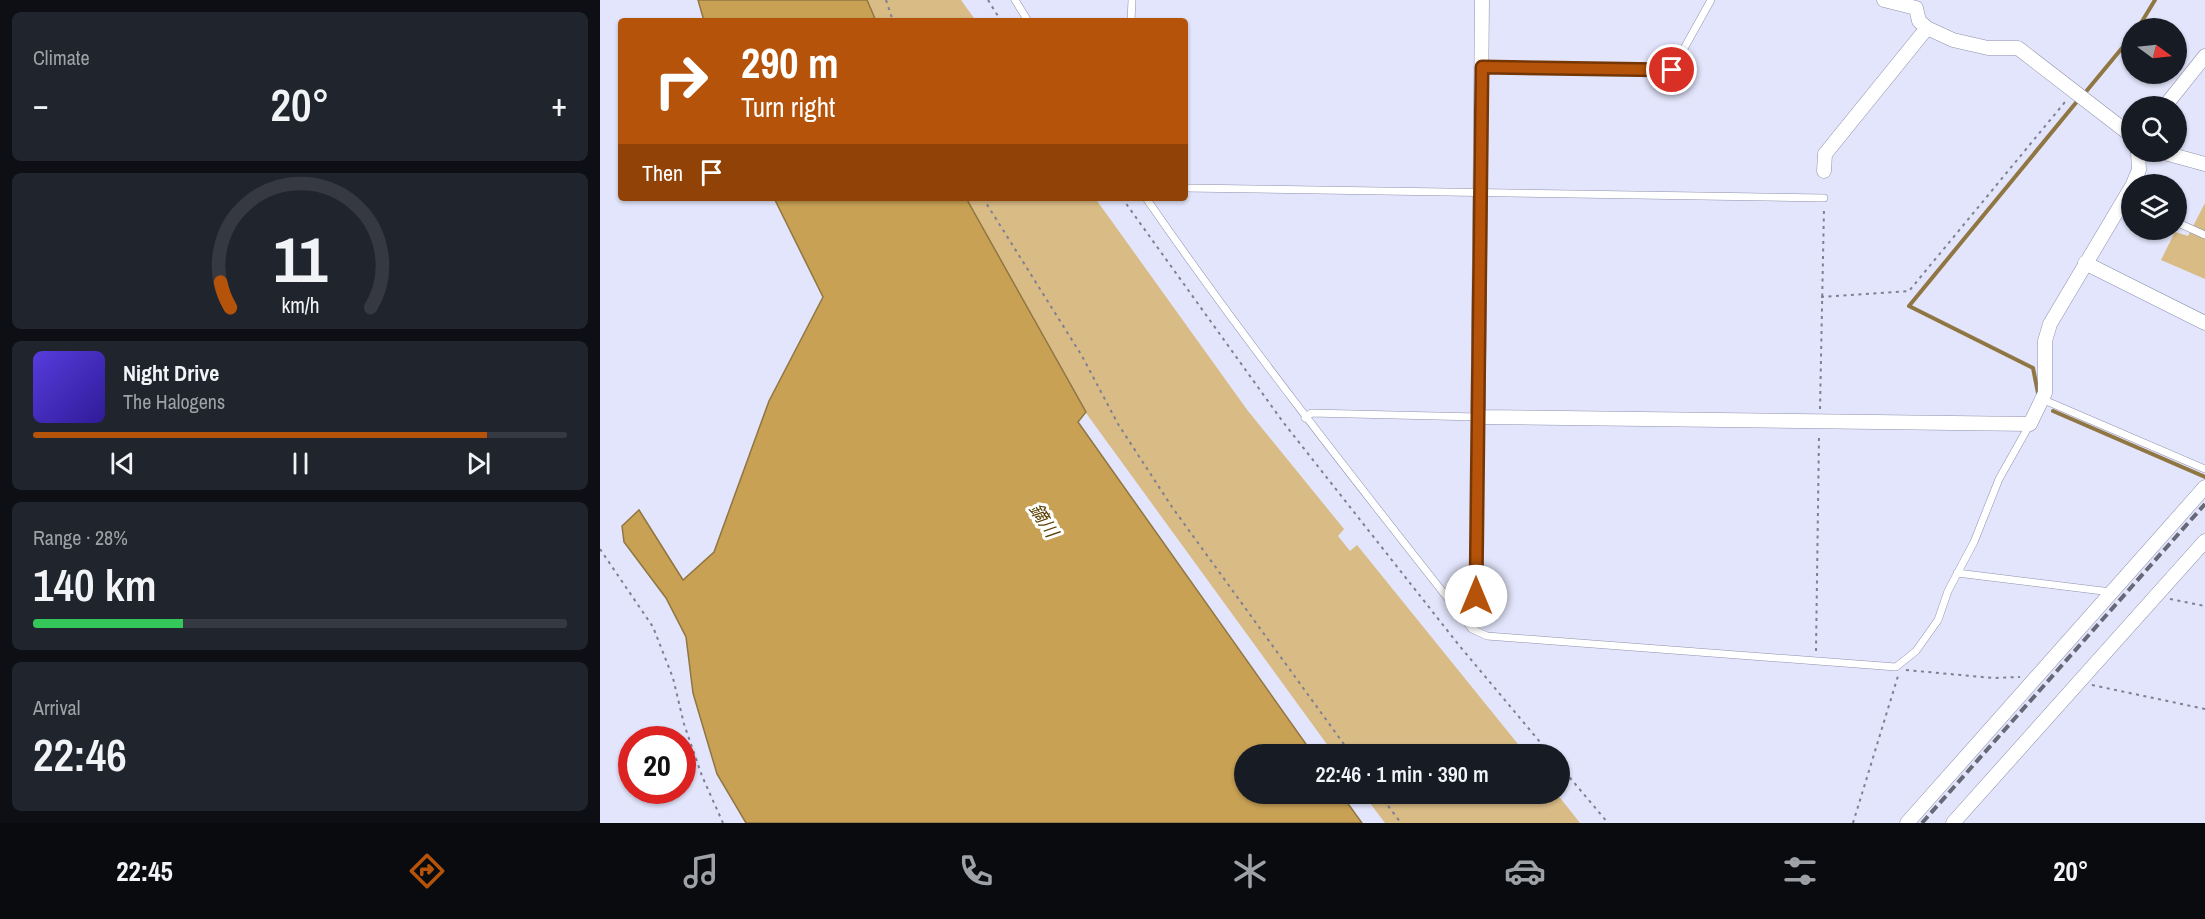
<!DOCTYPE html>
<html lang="en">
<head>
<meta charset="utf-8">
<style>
  :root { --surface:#171b24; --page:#20242c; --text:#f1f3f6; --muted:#9ea1a6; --line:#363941; --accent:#b45309 }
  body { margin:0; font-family:"Archivo Narrow","Noto Sans JP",sans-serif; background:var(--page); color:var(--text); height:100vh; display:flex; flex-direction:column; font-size:22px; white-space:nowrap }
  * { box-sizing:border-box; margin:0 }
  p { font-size:20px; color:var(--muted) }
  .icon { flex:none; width:33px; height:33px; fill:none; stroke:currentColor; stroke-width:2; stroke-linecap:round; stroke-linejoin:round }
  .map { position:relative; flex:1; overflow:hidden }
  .sheet { display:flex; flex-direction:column; gap:12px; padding:12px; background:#0d0f14; width:600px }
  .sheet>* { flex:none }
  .guide { position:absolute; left:18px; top:18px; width:570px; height:183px; border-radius:6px; box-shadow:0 2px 4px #0004; background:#b45309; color:#fff; overflow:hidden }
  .needle { width:39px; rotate:105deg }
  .fabs { position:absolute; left:1521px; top:18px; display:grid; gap:12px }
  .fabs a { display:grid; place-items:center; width:66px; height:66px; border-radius:50%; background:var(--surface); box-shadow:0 2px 4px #0004; font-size:30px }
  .speed { position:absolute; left:18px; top:726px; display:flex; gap:12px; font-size:30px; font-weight:700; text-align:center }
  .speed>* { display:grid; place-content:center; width:78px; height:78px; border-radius:50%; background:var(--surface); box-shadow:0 2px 4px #0004; line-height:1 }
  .speed .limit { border:9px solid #d22; background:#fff; color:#111 }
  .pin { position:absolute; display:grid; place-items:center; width:51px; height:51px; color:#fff; margin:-26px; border:3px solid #fff; border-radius:50%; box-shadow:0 2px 6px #0007 }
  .me { position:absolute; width:66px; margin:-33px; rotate:0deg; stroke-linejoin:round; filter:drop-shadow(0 0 4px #0008) }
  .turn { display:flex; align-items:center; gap:21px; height:126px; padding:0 24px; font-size:27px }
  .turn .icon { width:78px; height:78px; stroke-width:2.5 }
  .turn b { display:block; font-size:42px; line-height:51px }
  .then { display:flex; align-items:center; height:57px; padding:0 24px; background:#0003; gap:12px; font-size:22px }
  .big { font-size:45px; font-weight:600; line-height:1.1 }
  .sheet .card { flex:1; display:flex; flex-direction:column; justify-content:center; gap:9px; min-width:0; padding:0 21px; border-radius:9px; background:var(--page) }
  .sheet .dial { align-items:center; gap:0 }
  .dial svg { height:156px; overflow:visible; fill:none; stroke:var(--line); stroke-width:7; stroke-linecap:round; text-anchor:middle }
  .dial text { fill:var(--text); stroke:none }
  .song { display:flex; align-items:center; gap:18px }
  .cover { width:72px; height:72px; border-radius:9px; background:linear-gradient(135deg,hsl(250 70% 55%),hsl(250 70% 35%)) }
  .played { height:6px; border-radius:3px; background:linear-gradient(90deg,var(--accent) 85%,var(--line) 85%) }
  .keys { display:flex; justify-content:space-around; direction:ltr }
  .heat { display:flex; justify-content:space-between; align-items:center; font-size:33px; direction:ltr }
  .charge { height:9px; border-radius:4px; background:linear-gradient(90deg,#34c759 28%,var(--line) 0) }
  .trip { position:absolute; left:634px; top:744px; width:336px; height:60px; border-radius:30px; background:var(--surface); box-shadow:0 2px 4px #0004; font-weight:600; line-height:60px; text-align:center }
  .tabs { display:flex; height:96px; justify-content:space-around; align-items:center; background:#090b0e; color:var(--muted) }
  .tabs .icon { width:42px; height:42px }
  .tabs .current { color:var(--accent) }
  .tabs b { font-size:27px; color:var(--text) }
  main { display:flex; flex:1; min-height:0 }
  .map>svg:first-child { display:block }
  .green { fill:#d8bb85 }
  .water { fill:#c8a154; stroke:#907642; stroke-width:1.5 }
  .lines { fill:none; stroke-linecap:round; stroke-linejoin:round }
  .stream { stroke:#907642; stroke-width:4 }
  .service-casing { stroke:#8e91ab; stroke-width:8 }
  .minor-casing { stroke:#8e91ab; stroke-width:15 }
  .path { stroke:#7e8090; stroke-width:2; stroke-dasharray:3 4.5; stroke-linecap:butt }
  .service { stroke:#fff; stroke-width:7 }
  .minor { stroke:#fff; stroke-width:14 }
  .rail { stroke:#676977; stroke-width:4; stroke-dasharray:9 4.5; stroke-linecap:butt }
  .route-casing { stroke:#753606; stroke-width:15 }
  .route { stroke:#b45309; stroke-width:10 }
  .labels { text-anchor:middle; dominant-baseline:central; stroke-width:6; stroke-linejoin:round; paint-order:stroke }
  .water-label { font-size:18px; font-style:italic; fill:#5b4100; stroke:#fff }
</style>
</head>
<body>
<main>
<section class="sheet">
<div class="card"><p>Climate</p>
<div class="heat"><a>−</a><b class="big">20°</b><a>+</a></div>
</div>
<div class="card dial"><svg viewBox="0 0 100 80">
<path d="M14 69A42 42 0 1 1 86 69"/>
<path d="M14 69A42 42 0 0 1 9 56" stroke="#b45309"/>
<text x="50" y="56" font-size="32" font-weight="700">11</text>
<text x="50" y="72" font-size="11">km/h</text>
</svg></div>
<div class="card">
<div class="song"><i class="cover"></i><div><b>Night Drive</b><p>The Halogens</p></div></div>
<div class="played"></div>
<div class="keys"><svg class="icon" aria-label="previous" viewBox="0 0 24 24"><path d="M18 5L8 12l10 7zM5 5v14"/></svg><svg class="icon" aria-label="pause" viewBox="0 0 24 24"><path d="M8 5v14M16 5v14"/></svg><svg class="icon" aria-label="next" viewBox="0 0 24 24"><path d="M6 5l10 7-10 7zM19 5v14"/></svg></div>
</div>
<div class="card"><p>Range · 28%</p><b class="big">140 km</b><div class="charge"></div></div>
<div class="card"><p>Arrival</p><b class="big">22:46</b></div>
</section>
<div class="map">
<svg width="1605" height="823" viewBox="0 0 1605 823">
  <rect width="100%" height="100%" fill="#e2e5fb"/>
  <!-- green -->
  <path class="green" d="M267 0H361L376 21H276Z
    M366 198H495L648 411 744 529 738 536 750 551 757 545 926 754H734L486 413Z
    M1605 203V279L1561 260 1575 232 1588 236Z
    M763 794H957L980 823H785Z"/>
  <!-- water -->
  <path class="water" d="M98 0H267L276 21H104Z
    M174 198H366L486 412 478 422 713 754H645V794H741L762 823H146L117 774 93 693 86 637 66 598 24 542 22 526 39 510 83 580 114 552 169 401 223 297Z"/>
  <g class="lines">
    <!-- stream -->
    <path class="stream" d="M1538 28 1555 0
      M1484 94 1532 36
      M1438 393 1433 368 1309 306 1479 99
      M1453 411 1605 477"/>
    <!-- service casing -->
    <g class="service-casing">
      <path id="service" d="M415 0 428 21
        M531 21 532 0
        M882 67 1072 70 1111 0
        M585 188 1224 198
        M546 198C649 347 760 487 872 629L887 636 1296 667 1316 651 1338 620 1348 591 1374 542 1399 479 1430 424
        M1576 222 1605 235
        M1444 400 1605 469
        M705 418 711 413 878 417 876 618 872 629
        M1357 573 1511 592"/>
    </g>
    <!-- minor casing -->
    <g class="minor-casing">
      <path id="minor" d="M882 0 878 417 1430 424 1445 393V341L1450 324 1532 186
        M1284 0 1316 8 1319 21 1327 28 1353 40 1388 48H1418L1532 136
        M1565 106 1605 56
        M1561 152 1605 164
        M1224 171 1225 154 1327 28
        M1533 184 1539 170 1538 152
        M1485 263 1605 323
        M1307 823 1605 487
        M1353 823 1605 541"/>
    </g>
    <!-- path -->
    <path class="path" d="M286 0 293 21
      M388 0 401 21
      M383 198 482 356 518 424 572 507 751 754
      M522 198 683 422 858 644 950 754
      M1221 297 1309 291 1465 102
      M1220 409 1224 207
      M0 549 53 627 73 678 84 724 102 776 123 823
      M1570 599 1605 606
      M1216 651 1219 435
      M1306 670 1393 678 1420 677
      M1492 685 1605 709
      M960 766 1008 823
      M779 794 801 823
      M1253 823 1298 676"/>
    <!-- service -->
    <use href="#service" class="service"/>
    <!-- minor -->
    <use href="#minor" class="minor"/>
    <!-- rail -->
    <path class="rail" d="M1322 823 1605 504"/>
  </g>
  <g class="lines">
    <!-- route casing -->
    <g class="route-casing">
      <path id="route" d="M876 596 882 67 1072 70"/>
    </g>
    <!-- route -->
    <use href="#route" class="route"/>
  </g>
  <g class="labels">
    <!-- water labels -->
    <g class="water-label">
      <text transform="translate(444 520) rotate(57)">鏑川</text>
    </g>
  </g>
</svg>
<div class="fabs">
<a><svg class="needle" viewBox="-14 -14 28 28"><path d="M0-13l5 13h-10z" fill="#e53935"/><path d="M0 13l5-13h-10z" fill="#9ea1a6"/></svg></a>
<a><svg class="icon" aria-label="search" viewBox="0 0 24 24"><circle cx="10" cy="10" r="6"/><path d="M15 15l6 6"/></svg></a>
<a><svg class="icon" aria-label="layers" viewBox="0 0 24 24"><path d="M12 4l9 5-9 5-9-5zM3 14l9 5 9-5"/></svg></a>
</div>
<div class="speed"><div class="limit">20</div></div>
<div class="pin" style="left:1072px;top:70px;background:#d93025"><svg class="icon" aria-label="arrive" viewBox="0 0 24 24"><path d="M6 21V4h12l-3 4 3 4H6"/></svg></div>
<svg class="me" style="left:876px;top:596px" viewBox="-20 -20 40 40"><circle r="19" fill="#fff"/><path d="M0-13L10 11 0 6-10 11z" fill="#b45309"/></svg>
<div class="trip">22:46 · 1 min · 390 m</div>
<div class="guide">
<div class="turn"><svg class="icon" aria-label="right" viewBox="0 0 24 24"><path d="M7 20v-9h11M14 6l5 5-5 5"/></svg><div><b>290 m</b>Turn right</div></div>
<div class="then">Then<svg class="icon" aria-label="arrive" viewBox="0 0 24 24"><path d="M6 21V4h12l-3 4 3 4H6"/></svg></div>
</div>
</div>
</main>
<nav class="tabs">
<b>22:45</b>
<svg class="icon current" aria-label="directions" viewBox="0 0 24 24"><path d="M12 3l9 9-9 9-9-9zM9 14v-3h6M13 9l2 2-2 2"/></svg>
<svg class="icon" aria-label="music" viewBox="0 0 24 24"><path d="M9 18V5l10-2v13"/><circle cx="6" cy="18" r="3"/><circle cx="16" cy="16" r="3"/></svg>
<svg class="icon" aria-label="phone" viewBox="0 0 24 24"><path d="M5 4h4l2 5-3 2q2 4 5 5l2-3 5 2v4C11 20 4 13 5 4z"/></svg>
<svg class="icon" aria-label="climate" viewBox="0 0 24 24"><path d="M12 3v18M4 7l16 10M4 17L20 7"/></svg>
<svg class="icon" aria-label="car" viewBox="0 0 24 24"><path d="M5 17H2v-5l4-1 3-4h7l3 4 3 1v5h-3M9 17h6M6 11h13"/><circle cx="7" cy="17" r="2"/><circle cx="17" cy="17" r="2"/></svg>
<svg class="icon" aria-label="filters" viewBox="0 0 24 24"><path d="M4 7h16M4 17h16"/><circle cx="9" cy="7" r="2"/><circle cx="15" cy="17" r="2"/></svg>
<b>20°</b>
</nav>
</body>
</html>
